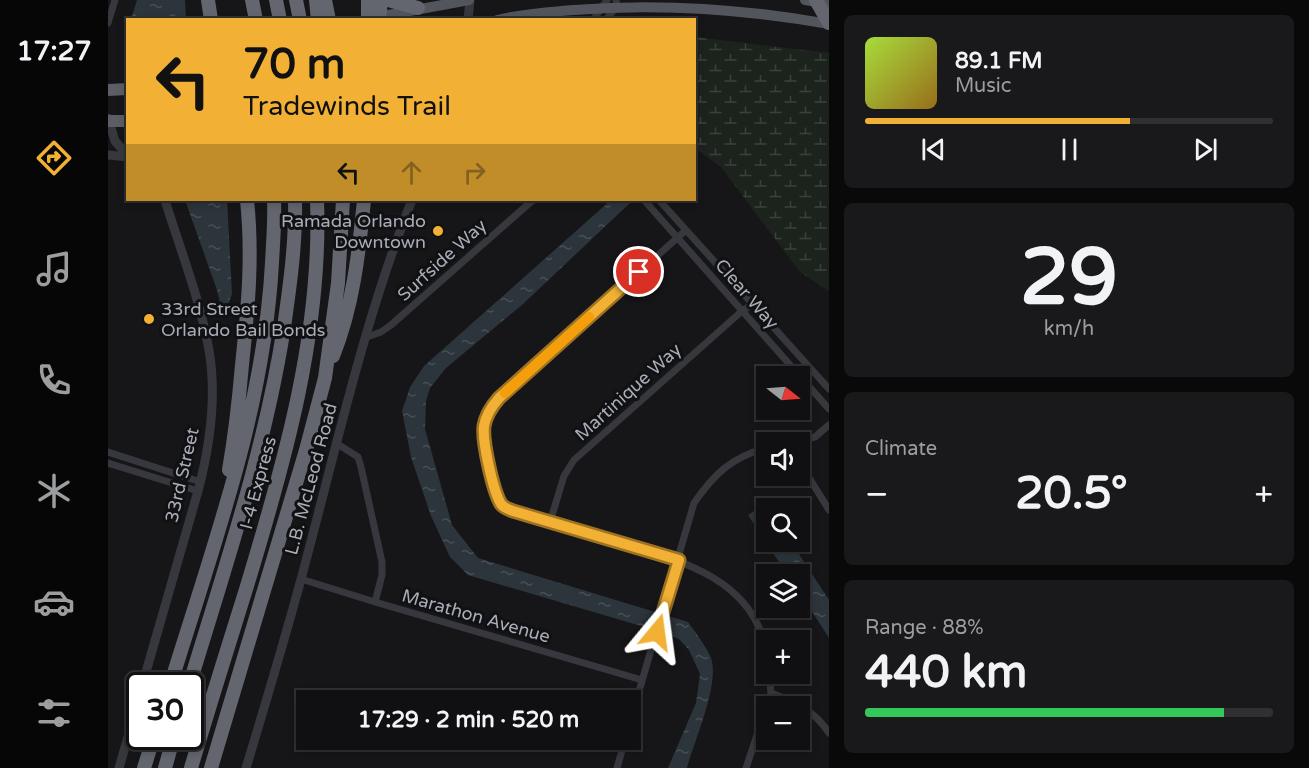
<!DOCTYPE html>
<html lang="en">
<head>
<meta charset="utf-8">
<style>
  :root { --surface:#101012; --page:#19191b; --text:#f1f3f6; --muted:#9c9d9f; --line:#303032; --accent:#f2b134 }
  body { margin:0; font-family:"Varela Round",sans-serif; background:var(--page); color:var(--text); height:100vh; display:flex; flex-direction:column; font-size:22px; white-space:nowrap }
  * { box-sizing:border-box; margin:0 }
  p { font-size:20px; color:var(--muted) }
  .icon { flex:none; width:33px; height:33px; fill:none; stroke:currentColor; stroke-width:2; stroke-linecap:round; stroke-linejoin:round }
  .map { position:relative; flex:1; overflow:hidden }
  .side { display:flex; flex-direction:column; gap:15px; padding:15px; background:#09090a; width:480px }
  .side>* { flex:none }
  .guide { position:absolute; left:18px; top:18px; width:570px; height:183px; border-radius:0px; box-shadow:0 3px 9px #0003,0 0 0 2px var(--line); background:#f2b134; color:#111; overflow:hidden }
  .needle { width:39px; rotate:107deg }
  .buttons { position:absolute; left:648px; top:366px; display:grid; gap:12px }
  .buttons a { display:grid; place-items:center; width:54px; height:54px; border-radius:0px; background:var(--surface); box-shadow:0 3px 9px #0003,0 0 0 2px var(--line); font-size:30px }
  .speed { position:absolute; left:18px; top:672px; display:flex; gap:12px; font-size:30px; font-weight:700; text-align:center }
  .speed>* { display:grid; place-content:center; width:78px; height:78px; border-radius:50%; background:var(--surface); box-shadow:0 3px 9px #0003,0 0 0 2px var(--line); line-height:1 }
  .speed .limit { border:3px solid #111; border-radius:9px; background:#fff; color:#111 }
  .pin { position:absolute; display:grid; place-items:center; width:51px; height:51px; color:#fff; margin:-26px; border:3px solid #fff; border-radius:50%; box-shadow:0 2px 6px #0007 }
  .me { position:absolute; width:66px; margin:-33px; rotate:16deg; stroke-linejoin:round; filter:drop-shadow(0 0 4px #0008) }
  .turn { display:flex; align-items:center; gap:21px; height:126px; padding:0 18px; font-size:27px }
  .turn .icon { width:78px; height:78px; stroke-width:2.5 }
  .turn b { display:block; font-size:42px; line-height:51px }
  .lanes { display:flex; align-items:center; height:57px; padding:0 18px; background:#0003; justify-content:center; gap:30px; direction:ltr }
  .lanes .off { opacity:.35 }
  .big { font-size:45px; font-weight:700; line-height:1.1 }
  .side .card { flex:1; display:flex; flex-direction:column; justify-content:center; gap:9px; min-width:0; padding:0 21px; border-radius:9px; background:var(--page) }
  .side .dial { align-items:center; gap:0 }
  .dial b { font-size:78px; line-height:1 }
  .song { display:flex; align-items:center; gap:18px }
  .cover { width:72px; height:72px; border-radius:9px; background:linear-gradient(135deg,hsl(80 70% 55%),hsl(40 70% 35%)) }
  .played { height:6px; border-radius:3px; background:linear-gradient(90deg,var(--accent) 65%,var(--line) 65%) }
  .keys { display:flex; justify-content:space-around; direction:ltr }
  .heat { display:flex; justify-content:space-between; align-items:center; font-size:33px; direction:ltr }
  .charge { height:9px; border-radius:4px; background:linear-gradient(90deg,#34c759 88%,var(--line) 0) }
  .trip { position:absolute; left:188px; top:690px; width:345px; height:60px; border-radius:0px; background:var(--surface); box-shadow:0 3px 9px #0003,0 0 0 2px var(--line); font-weight:700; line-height:60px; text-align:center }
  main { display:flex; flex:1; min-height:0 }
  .dock { display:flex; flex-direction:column; width:108px; justify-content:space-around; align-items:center; background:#060607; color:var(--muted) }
  .dock .icon { width:42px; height:42px }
  .dock .current { color:var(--accent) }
  .dock b { font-size:27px; color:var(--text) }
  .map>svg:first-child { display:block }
  .wetland { fill:url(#wetland-marsh) }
  .water { fill:url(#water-ripples) }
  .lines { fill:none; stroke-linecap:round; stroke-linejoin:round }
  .minor { stroke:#37383d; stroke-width:7 }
  .tertiary { stroke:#37383d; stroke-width:9 }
  .primary { stroke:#53555c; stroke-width:10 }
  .trunk { stroke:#5b5e65; stroke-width:12 }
  .motorway { stroke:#63666e; stroke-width:14 }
  .motorway-bridge { stroke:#63666e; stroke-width:14 }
  .route-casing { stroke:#9d7322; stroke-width:15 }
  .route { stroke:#f2b134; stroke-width:10 }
  .slow { stroke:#f59e0b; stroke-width:10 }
  .poi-dot { fill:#f2b134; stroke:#111113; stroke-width:2 }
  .labels { text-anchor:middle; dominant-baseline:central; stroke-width:6; stroke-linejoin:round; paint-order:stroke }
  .poi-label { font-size:18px; fill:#a8adb8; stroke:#111113; text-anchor:end }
  .street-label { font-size:18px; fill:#a8adb8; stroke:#111113 }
</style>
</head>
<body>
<main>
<nav class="dock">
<b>17:27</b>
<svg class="icon current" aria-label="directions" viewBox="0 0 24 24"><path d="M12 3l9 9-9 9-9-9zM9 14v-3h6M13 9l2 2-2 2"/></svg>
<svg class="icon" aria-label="music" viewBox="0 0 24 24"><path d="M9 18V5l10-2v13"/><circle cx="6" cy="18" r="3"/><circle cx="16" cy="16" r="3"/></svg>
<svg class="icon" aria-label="phone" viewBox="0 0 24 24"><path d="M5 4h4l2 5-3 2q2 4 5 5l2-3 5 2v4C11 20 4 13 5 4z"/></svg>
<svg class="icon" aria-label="climate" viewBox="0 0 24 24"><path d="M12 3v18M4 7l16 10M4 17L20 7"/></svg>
<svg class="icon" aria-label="car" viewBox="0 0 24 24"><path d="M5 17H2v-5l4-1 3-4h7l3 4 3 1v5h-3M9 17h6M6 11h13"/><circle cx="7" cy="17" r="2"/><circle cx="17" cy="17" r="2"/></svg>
<svg class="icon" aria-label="filters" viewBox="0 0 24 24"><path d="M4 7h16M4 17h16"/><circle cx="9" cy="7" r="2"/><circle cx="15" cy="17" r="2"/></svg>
</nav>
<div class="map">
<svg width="721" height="768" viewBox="0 0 721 768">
  <defs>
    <pattern id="wetland-marsh" width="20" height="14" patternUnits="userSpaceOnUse" patternTransform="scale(1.5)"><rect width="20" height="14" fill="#1c231d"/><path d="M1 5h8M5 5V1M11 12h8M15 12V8" fill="none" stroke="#3a403c"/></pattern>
    <pattern id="water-ripples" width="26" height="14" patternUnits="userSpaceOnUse" patternTransform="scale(1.5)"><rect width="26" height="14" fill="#2c353c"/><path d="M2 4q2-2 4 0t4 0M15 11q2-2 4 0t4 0" fill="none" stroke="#485056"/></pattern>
  </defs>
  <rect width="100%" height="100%" fill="#161618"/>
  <!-- wetland -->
  <path class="wetland" d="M587 37 721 53V291L692 272 613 167 587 148Z"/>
  <!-- water -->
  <path class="water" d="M29 0H77L78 19H23Z
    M77 200H119L124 294 118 310 113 307 109 290Z
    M503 200H521L523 202 415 304 338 368 322 388 318 401 317 429 344 525 370 558 580 622C588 633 598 646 603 658 612 684 586 741 579 768H560L588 703 592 674 581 650 571 639 550 631 360 575 342 557 323 516 303 457 294 411 302 387 316 366Z
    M655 505 661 508H658V542H683L721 600V638L692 593V574H679L640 515Z"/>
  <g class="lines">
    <!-- minor -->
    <path class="minor" d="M485 20 499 0
      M498 20 509 6 508 0
      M0 23 7 0
      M536 200 721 409
      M551 200 721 389
      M578 230 391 398C384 406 378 414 376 426 374 441 385 491 393 504 396 508 400 509 405 511 437 521 470 530 502 540 565 558 645 576 658 651
      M259 337 273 332 283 325 425 200
      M691 442 707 437 721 425
      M228 443 250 457 253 467 274 562V575L267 602
      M0 452 93 482
      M0 463 90 491
      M692 463 721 510
      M442 522 456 476 466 460 634 311 645 304
      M193 579 267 602 534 680
      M663 693C687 702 706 710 721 733
      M522 722 586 503C606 474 624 457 658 448
      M509 768 517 740
      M638 768 663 693 661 674"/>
    <!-- tertiary -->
    <path class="tertiary" d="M360 20 362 0
      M0 118 7 141 20 156
      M0 155 20 157
      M34 686 90 491C102 446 109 397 101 350 92 299 72 249 57 200
      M11 768 32 695
      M138 768C160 695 182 623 201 549 232 432 259 312 304 200"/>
    <!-- primary -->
    <path class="primary" d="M697 0 721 4
      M264 18 361 0
      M389 20C414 14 440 12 466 10 552 3 636 9 721 24"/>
    <!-- trunk -->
    <path class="trunk" d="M0 90 20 89
      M0 121H20"/>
    <!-- motorway -->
    <path class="motorway" d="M100 0 103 20
      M144 0 148 20
      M168 0 172 20
      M188 0 192 20
      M208 0 210 20
      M217 0 221 20
      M260 0V20
      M280 0 310 8
      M708 0 721 23
      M225 356C245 307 251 252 256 200
      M121 470C127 435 131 400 134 365 140 308 145 257 139 200
      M62 686C105 546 156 410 164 263 165 242 167 221 166 200
      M81 686C117 567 157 450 176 327 182 285 188 242 187 200
      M36 768 46 736
      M57 768 66 736
      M83 768C101 707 120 647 139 586 177 461 214 331 209 200
      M103 768 198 450 217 378 230 283 235 200"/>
    <!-- motorway-bridge -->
    <path class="motorway-bridge" d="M271 20 273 0"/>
  </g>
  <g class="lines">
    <!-- route casing -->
    <g class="route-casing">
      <path id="route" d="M531 272 391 398C384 406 378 414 376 426 374 441 385 491 393 504 396 508 400 509 405 511L571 560 549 632"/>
    </g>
    <!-- route -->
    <use href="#route" class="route"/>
    <!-- slow -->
    <path class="slow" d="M397 393 481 317"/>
  </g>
  <!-- markers -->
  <g class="poi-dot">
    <circle cx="330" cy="231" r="6"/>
    <circle cx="41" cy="319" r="6"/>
  </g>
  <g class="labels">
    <!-- poi labels -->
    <g class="poi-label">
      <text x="318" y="221">Ramada Orlando<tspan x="318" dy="21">Downtown</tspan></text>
      <text x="53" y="309" text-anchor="start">33rd Street<tspan x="53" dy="21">Orlando Bail Bonds</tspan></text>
    </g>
    <!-- street labels -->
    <g class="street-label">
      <text transform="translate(334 260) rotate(-42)">Surfside Way</text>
      <text transform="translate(639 294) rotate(49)">Clear Way</text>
      <text transform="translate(520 392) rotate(-42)">Martinique Way</text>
      <text transform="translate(74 475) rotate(-77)">33rd Street</text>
      <text transform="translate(203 479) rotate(-75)">L.B. McLeod Road</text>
      <text transform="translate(150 483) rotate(-75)">I-4 Express</text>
      <text transform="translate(368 616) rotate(16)">Marathon Avenue</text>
    </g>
  </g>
</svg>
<div class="buttons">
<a><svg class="needle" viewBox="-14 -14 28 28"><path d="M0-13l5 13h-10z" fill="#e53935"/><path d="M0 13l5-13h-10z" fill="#9c9d9f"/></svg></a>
<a><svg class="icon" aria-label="sound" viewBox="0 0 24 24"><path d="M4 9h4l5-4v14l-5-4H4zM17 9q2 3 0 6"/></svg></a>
<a><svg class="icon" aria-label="search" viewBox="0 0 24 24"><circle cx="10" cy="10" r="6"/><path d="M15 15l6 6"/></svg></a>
<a><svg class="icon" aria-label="layers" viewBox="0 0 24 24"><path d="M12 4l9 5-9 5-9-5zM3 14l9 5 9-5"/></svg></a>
<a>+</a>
<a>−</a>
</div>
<div class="speed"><div class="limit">30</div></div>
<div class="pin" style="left:531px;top:272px;background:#d93025"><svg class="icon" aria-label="arrive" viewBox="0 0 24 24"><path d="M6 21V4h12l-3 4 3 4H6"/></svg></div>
<svg class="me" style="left:549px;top:632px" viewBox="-20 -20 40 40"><path d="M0-17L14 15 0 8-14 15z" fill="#f2b134" stroke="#fff" stroke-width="4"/></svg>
<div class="trip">17:29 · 2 min · 520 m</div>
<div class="guide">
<div class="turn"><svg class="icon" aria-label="left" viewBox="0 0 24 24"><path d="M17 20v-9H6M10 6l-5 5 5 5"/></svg><div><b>70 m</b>Tradewinds Trail</div></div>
<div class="lanes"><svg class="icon" aria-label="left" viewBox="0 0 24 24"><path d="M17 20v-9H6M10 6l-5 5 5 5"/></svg><svg class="icon off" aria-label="ahead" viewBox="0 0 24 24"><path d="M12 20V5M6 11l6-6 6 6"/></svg><svg class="icon off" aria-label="right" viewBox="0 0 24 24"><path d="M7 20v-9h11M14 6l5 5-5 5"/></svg></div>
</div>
</div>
<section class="side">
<div class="card">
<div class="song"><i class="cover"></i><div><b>89.1 FM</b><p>Music</p></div></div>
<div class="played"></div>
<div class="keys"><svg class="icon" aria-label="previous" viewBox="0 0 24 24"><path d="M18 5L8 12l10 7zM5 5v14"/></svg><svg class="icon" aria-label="pause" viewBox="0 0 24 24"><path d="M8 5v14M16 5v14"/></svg><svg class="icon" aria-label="next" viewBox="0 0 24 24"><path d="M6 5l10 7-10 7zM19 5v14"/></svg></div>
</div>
<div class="card dial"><b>29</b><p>km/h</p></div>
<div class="card"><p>Climate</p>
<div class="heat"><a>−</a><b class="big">20.5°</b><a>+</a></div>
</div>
<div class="card"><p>Range · 88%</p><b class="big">440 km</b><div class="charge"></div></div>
</section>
</main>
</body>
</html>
